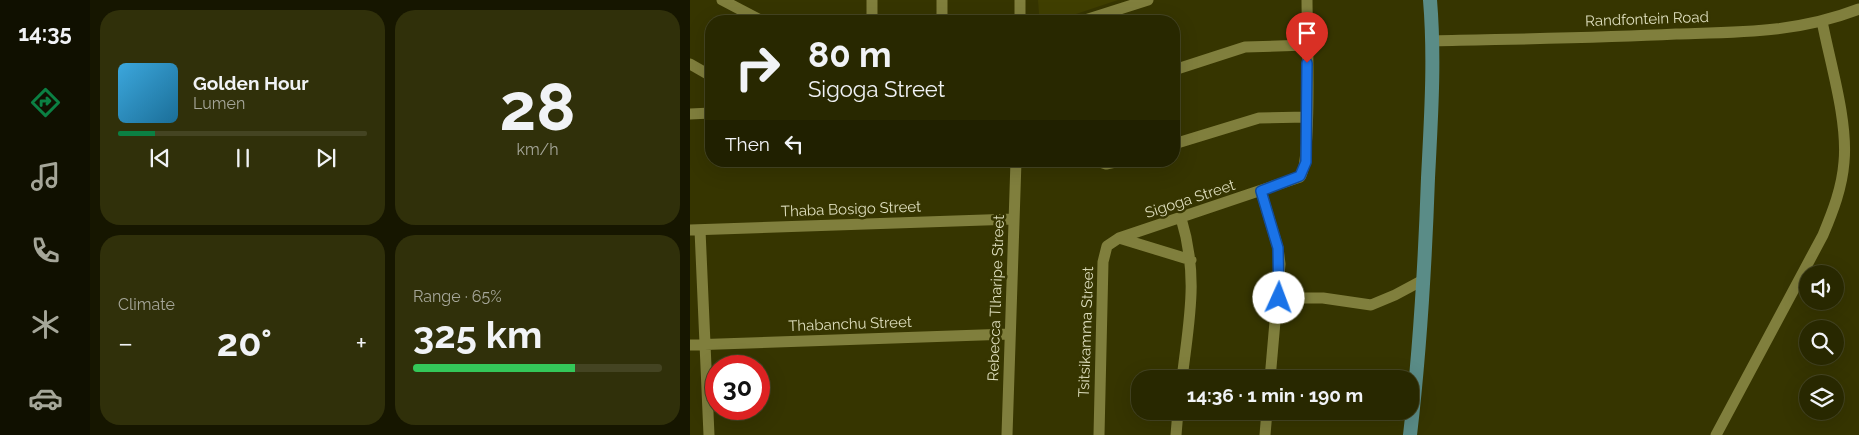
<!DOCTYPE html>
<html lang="en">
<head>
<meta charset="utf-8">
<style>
  :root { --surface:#282800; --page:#30300a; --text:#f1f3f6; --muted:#a5a699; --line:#442; --accent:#0b8043 }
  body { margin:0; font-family:Raleway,sans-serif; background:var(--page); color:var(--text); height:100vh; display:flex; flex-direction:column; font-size:19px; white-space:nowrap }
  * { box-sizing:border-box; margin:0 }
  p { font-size:16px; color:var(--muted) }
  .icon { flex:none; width:28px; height:28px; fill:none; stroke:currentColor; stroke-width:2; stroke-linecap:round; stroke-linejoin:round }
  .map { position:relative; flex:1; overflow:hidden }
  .details { display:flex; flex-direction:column; gap:10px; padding:10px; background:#161600; width:600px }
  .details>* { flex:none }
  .guide { position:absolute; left:15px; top:15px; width:475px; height:152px; border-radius:20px; box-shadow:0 5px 20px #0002,0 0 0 1px var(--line); background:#282800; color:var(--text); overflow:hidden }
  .controls { position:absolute; left:1109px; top:265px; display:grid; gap:10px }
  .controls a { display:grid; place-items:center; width:45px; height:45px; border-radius:50%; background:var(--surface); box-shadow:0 5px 20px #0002,0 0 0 1px var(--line); font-size:25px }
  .speed { position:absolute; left:15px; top:355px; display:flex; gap:10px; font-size:25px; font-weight:700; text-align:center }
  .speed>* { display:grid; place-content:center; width:65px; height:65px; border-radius:50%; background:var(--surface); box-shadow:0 5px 20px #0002,0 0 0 1px var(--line); line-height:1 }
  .speed .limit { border:8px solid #d22; background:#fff; color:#111 }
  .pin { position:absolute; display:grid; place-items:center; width:42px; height:42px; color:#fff; margin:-51px -21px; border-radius:50% 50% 50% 0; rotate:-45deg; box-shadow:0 0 5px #0007 }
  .pin .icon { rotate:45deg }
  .me { position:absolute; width:55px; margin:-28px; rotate:2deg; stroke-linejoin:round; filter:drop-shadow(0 0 4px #0008) }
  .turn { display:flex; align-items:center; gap:18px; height:105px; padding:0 20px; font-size:22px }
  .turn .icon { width:65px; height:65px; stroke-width:2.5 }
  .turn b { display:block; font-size:35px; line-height:42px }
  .then { display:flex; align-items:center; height:48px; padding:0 20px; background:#0003; gap:10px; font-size:19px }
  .big { font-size:38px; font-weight:700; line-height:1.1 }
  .details .widget { flex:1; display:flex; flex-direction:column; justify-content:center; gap:8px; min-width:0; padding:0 18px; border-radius:20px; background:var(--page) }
  .details .dial { align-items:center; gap:0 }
  .dial b { font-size:65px; line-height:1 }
  .song { display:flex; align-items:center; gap:15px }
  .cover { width:60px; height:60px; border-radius:8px; background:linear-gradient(135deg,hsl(200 70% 55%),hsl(200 70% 35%)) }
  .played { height:5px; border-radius:2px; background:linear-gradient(90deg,var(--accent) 15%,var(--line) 15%) }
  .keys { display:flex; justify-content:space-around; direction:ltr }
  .heat { display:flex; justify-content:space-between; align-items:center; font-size:28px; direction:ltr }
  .charge { height:8px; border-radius:4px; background:linear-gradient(90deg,#34c759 65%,var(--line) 0) }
  .details .tiles { flex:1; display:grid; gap:10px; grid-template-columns:repeat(2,1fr) }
  .trip { position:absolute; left:441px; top:370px; width:288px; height:50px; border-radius:20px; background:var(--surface); box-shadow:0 5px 20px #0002,0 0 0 1px var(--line); font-weight:700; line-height:50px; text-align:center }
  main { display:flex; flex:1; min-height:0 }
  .menu { display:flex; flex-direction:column; width:90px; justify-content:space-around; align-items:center; background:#101000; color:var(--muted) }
  .menu .icon { width:35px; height:35px }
  .menu .on { color:var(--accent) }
  .menu b { font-size:22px; color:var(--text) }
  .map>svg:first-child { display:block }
  .built { fill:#403f00 }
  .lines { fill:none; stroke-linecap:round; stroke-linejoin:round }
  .minor { stroke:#807f3d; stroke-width:11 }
  .major { stroke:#5a8c87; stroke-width:14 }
  .route-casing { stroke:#114b97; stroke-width:12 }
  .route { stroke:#1a73e8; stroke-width:9 }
  .labels { text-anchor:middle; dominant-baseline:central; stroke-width:5; stroke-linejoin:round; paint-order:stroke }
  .street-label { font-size:15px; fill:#dedebd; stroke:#363500 }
</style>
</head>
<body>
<main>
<nav class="menu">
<b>14:35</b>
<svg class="icon on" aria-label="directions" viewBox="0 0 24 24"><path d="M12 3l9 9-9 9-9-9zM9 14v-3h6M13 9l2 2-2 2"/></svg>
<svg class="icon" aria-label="music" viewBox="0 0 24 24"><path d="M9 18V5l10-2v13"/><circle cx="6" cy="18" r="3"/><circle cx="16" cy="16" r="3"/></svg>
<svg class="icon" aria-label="phone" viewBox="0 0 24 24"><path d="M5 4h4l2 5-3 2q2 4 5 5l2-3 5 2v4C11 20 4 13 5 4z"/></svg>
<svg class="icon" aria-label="climate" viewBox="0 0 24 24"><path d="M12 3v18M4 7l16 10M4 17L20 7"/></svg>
<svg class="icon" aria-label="car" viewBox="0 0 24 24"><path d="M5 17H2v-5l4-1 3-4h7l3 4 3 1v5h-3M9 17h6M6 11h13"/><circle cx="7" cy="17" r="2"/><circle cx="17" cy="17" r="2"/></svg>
</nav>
<section class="details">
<div class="tiles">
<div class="widget">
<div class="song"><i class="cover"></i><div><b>Golden Hour</b><p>Lumen</p></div></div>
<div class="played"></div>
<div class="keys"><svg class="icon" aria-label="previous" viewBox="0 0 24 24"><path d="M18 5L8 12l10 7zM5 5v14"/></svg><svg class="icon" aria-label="pause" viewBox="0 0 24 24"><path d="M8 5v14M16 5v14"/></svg><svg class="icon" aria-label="next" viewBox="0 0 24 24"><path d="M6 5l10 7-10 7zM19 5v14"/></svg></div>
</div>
<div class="widget dial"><b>28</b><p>km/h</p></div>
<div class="widget"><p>Climate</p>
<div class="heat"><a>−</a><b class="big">20°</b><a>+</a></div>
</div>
<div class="widget"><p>Range · 65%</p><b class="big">325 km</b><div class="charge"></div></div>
</div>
</section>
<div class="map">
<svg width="1169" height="435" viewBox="0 0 1169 435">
  <rect width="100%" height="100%" fill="#363500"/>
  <!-- built -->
  <path class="built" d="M348 0H428L383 15 349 14Z"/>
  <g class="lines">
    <!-- minor -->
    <path class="minor" d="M32 0 72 21
      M182 0V21
      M330 0V21
      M252 21V0
      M392 21 458 0
      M744 41C824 39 905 38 986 34 1051 32 1107 33 1169 9
      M0 64 21 76
      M484 70 555 47 617 45
      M0 114 21 113
      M484 144 569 118 617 117
      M407 161 416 164 430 161
      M571 191 588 248 590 264 580 379
      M491 218C509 277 499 319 492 379
      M0 230 324 219
      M10 230 19 435
      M429 238 501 260
      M589 298H633L681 305 705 295 733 280
      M0 345 320 334
      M317 435 326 161
      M409 435 413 262 417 246 429 238 610 177C622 163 617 26 617 0
      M486 435 488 411
      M575 435 577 411
      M1026 435 1133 235C1143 211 1152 188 1154 162 1158 120 1140 63 1132 21"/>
    <!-- major -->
    <path class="major" d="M720 435C730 350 735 264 738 178 741 119 745 59 740 0"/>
  </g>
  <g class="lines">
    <!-- route casing -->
    <g class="route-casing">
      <path id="route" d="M589 298 588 248 571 191 610 176 616 162 617 63"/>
    </g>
    <!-- route -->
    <use href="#route" class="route"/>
  </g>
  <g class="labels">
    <!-- street labels -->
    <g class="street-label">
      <text transform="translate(957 19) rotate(-2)">Randfontein Road</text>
      <text transform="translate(500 199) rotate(-18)">Sigoga Street</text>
      <text transform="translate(161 209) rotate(-2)">Thaba Bosigo Street</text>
      <text transform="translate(306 298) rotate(-88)">Rebecca Tlharipe Street</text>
      <text transform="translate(160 324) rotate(-2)">Thabanchu Street</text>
      <text transform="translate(396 332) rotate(-88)">Tsitsikamma Street</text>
    </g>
  </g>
</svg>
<div class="controls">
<a><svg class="icon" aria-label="sound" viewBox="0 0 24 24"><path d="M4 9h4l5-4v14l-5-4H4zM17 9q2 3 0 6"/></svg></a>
<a><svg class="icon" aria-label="search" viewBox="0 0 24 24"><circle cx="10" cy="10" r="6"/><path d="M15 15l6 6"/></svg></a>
<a><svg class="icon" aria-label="layers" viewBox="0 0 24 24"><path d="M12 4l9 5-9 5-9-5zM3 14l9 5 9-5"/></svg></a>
</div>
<div class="speed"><div class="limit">30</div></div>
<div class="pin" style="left:617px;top:63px;background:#d93025"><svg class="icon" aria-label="arrive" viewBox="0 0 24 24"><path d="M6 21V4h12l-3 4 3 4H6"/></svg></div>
<svg class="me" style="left:589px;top:298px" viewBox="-20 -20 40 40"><circle r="19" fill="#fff"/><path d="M0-13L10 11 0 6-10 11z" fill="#1a73e8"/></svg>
<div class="trip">14:36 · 1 min · 190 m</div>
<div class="guide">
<div class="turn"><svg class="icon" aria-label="right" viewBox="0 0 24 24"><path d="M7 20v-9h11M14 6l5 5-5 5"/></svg><div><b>80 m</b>Sigoga Street</div></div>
<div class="then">Then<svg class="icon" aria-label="left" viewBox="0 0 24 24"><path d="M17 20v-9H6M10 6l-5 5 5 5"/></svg></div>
</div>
</div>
</main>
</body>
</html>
